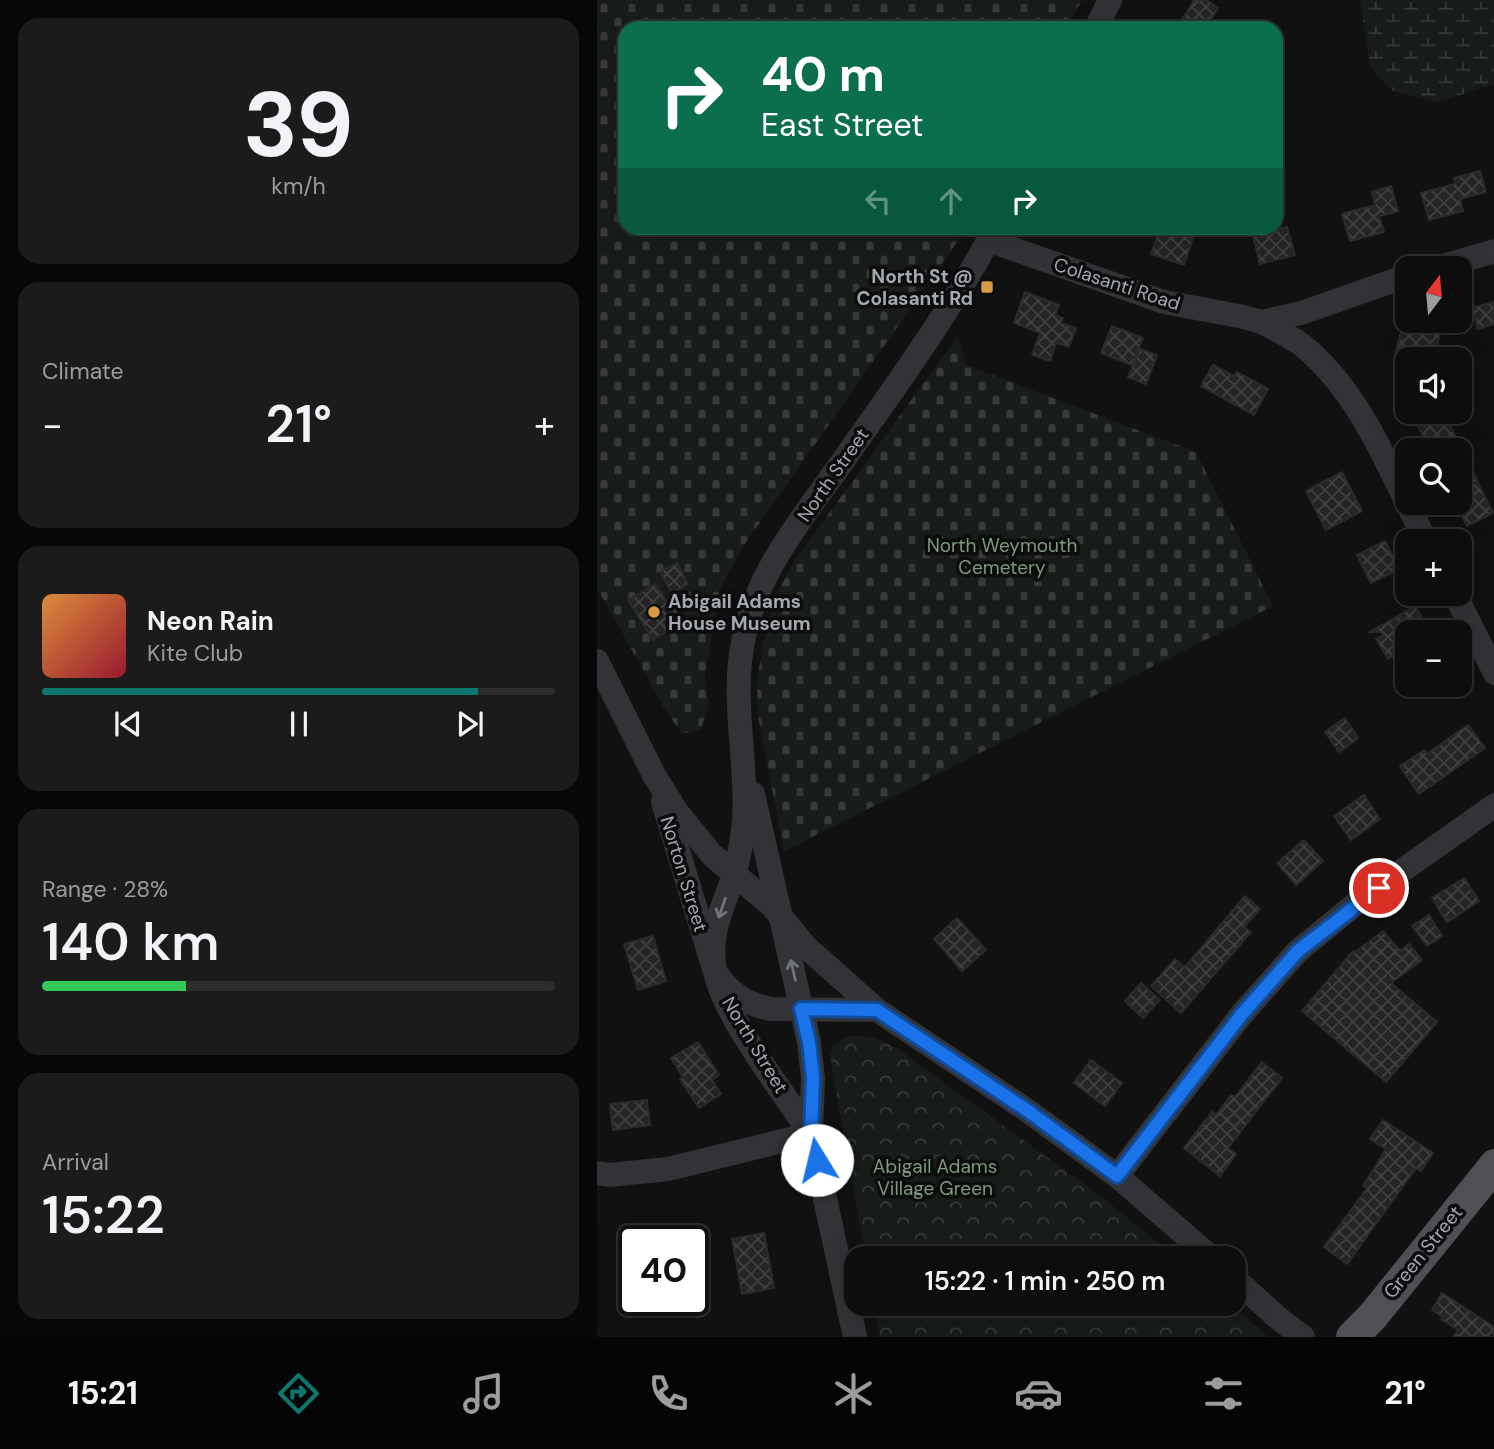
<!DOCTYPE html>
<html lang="en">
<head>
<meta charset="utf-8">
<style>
  :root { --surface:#0d0d0e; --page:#1b1b1c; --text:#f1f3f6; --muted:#9a9c9e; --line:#2d2d2e; --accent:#0f766e }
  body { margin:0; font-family:"DM Sans",sans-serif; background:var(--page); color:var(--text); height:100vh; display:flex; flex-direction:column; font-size:26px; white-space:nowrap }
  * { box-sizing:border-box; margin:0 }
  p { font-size:23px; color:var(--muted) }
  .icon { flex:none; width:38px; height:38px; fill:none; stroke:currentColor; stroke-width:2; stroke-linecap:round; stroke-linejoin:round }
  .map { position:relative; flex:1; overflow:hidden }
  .drawer { display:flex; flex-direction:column; gap:18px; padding:18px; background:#070708; width:597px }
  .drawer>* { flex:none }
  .guide { position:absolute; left:21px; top:21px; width:665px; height:214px; border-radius:21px; box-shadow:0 7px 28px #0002,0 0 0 2px var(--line); background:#0b6e4f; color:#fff; overflow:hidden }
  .needle { width:46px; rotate:16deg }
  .fabs { position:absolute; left:798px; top:256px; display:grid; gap:14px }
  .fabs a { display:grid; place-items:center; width:77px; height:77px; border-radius:14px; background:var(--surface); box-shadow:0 7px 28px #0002,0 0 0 2px var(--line); font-size:35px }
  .speed { position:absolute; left:21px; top:1225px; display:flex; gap:14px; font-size:35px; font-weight:700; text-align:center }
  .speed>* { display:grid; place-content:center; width:91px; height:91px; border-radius:50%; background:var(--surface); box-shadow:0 7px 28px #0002,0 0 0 2px var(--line); line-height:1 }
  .speed .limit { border:4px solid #111; border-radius:10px; background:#fff; color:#111 }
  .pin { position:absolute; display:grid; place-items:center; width:60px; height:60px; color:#fff; margin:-30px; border:4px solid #fff; border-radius:50%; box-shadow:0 2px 7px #0007 }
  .me { position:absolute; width:77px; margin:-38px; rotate:351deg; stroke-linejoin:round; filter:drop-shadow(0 0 5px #0008) }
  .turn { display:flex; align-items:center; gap:24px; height:147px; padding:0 28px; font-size:32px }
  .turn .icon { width:91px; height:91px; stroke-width:2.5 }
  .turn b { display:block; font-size:49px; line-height:60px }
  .lanes { display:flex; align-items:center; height:66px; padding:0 28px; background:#0003; justify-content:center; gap:35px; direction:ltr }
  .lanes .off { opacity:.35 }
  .big { font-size:52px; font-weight:600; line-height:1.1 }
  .drawer .tile { flex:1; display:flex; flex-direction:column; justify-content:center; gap:10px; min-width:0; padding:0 24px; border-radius:21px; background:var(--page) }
  .drawer .dial { align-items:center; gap:0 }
  .dial b { font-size:91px; line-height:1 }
  .song { display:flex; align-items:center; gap:21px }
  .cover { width:84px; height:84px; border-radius:10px; background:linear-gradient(135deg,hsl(30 70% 55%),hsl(350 70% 35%)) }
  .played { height:7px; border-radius:4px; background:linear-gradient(90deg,var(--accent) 85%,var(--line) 85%) }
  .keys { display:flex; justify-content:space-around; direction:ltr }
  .heat { display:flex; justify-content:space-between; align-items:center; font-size:38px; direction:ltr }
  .charge { height:10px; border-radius:5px; background:linear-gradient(90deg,#34c759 28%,var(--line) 0) }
  .trip { position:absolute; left:247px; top:1246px; width:402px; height:70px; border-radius:21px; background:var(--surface); box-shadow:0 7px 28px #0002,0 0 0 2px var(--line); font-weight:600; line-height:70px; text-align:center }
  .dock { display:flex; height:112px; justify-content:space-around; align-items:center; background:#050506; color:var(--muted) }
  .dock .icon { width:49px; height:49px }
  .dock .current { color:var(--accent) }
  .dock b { font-size:32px; color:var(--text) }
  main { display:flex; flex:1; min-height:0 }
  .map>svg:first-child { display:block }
  .wetland { fill:url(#wetland-marsh) }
  .cemetery { fill:url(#cemetery-stones) }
  .park { fill:url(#park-crowns) }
  .building { fill:url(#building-cross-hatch); stroke:#2b2b2e; stroke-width:2 }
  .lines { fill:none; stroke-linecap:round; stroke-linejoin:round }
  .minor { stroke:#323336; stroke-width:24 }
  .major { stroke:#4f5055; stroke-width:32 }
  .oneway { stroke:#71747a }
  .route-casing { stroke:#114b97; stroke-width:18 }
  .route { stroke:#1a73e8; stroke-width:12 }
  .poi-dot { fill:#d99b41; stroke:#0c0c0d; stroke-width:2.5 }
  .labels { text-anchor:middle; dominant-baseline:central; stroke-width:7; stroke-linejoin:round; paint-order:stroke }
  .poi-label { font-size:19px; font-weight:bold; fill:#a4a9b1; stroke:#0c0c0d; text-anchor:end }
  .street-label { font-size:19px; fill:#a4a9b1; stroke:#0c0c0d }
  .park-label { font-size:19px; fill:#7d9a7d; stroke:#0c0c0d }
</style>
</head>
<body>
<main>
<section class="drawer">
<div class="tile dial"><b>39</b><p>km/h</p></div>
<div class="tile"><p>Climate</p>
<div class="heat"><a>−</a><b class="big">21°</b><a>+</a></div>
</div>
<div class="tile">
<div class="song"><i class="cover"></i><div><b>Neon Rain</b><p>Kite Club</p></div></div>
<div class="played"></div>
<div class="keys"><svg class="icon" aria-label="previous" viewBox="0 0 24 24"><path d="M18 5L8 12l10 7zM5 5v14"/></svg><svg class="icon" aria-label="pause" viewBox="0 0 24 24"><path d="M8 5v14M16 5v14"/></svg><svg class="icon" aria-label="next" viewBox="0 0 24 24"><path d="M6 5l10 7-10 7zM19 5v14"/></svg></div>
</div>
<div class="tile"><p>Range · 28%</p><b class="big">140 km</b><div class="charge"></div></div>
<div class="tile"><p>Arrival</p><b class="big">15:22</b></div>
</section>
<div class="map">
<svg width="898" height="1337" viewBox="0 0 898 1337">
  <defs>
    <pattern id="wetland-marsh" width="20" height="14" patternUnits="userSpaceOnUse" patternTransform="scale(1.75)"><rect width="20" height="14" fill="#181c18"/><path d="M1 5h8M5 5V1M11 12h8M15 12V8" fill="none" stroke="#373a37"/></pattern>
    <pattern id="cemetery-stones" width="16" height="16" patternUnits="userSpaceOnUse" patternTransform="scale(1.75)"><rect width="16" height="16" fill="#181c18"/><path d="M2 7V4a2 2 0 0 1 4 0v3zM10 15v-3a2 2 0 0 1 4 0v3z" fill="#373a37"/></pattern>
    <pattern id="park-crowns" width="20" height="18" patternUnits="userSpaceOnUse" patternTransform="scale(1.75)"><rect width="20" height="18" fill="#181c18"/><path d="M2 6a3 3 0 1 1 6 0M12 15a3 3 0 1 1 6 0" fill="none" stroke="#373a37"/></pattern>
    <pattern id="building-cross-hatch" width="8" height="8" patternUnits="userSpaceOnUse" patternTransform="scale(1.75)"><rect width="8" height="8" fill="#242426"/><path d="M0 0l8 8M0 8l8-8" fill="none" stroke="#414143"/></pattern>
  </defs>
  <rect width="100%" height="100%" fill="#111112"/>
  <!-- wetland -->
  <path class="wetland" d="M763 0H897V84L841 102 796 91 773 67Z"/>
  <!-- cemetery -->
  <path class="cemetery" d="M0 0H485L468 28H28V228H370L147 545 123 589 108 675 112 707 103 730 85 734 68 709 0 588Z
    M361 336 369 365 599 452 676 606 187 851 161 716 160 682 166 643 177 599 198 560Z"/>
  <!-- park -->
  <path class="park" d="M253 1036 277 1037 301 1049 506 1198 580 1258H269L233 1056 237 1044Z
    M277 1304H633L671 1337H283Z"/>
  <!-- building -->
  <path class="building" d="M597 0H609L621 8 608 28H580Z
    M883 171 889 192 863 199 866 211 832 220 824 193 858 184 857 178Z
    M794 186 801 211 782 216 787 232 753 241 745 214 778 205 775 192Z
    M690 227 698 255 663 264 656 236Z
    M563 228 596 238 587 265 554 254Z
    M428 292 462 305 458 315 466 318 464 323 479 328 472 347 459 343 453 361 435 355 443 333 417 323Z
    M897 302V324L881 329 875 308Z
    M821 320H846L840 346 830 344 826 359H797L806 324 819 327Z
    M515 326 546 338 535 365 504 353Z
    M543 349 560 355 549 384 531 377Z
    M616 365 637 376 640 372 671 389 657 415 604 386Z
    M836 411H846L896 513 870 526 863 511V450H800L799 447 826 436 818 421Z
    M745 472 765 511 729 530 709 491Z
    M788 541 802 569 774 583 760 555Z
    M80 563 91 584 75 593 63 572Z
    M58 584 83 623 56 640 31 600Z
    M818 606 833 632H810V681L796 656 791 659 779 639 786 635 784 632H773Z
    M748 718 761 738 742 752 728 732Z
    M871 725 888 748 822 794 803 766 827 750 830 754Z
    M767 795 783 819 754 840 737 816Z
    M707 840 726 861 699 885 680 863Z
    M867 878 882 901 850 922 835 898Z
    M648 896 663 909 647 927 654 932 584 1013 554 986 578 959 588 967Z
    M832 915 845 936 830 946 815 926Z
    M360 918 389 950 365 971 337 939Z
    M786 931 803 951 812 944 825 960 794 983 840 1022 789 1082 705 1011 756 951 757 953Z
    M56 936 69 981 41 990 27 944Z
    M544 983 563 1000 546 1018 528 1001Z
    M101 1042 122 1075 115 1080 124 1094 102 1108 83 1079 86 1077 74 1058Z
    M494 1060 525 1083 508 1106 477 1083Z
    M665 1062 685 1078 631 1148 639 1154 623 1176 587 1148 615 1112 619 1115 634 1095 638 1097Z
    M50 1100 53 1125 16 1130 13 1104Z
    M786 1120 836 1153 824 1171 819 1168 750 1264 727 1247 770 1188 766 1186 789 1149 773 1139Z
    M167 1233 177 1288 145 1294 135 1239Z
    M845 1293 897 1327V1337H856L861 1330 844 1319 846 1317 835 1310Z"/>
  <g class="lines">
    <!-- minor -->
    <path class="minor" d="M499 28 513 0
      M391 240 567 302 642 316 665 322 704 313 810 276
      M839 268 898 251
      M665 322C680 331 698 338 711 350 768 400 794 475 829 541
      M857 593 898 673
      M0 661 57 775 80 812 115 855 175 906 208 946 280 1010 431 1111 520 1176 615 1258
      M156 794 212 1042 216 1078 214 1134 258 1337
      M66 802 118 972C133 993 148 1004 174 1009L280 1010
      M214 1134C188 1095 125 1014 118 970 116 959 116 945 118 933 121 914 130 896 136 878 142 860 145 840 147 821 151 761 134 702 146 642 159 571 208 515 248 458 301 383 355 309 398 228
      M0 1173 13 1175 71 1169 214 1134
      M520 1176 645 1014 701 951 762 901 898 805
      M637 1278 681 1318 706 1337"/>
    <!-- major -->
    <path class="major" d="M755 1337 775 1317 898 1165"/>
  </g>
  <!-- one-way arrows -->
  <defs><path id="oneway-shaft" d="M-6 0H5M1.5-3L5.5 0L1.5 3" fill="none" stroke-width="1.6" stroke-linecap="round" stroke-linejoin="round" transform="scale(1.75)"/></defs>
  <g class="oneway">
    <use href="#oneway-shaft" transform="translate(125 908) rotate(109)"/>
    <use href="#oneway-shaft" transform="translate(196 970) rotate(-103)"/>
  </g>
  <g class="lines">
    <!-- route casing -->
    <g class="route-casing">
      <path id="route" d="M220 1160 214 1134 216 1078 212 1042 204 1009 280 1010 431 1111 520 1176 645 1014 701 951 782 888"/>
    </g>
    <!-- route -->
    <use href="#route" class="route"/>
  </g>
  <!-- markers -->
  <g class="poi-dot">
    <rect x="383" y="280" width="14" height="14" rx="3.5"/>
    <circle cx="57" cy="612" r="7"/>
  </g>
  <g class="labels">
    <!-- poi labels -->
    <g class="poi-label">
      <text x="376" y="276">North St @<tspan x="376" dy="22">Colasanti Rd</tspan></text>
      <text x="71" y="601" text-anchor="start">Abigail Adams<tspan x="71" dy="22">House Museum</tspan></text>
    </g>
    <!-- street labels -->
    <g class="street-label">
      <text transform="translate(520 284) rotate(18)">Colasanti Road</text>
      <text transform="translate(236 475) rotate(-55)">North Street</text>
      <text transform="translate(87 874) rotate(73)">Norton Street</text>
      <text transform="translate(158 1045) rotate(59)">North Street</text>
      <text transform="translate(826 1252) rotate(-51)">Green Street</text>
    </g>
    <!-- park labels -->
    <g class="park-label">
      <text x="405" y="545">North Weymouth<tspan x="405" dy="22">Cemetery</tspan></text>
      <text x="338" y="1166">Abigail Adams<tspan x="338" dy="22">Village Green</tspan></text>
    </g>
  </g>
</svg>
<div class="fabs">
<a><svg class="needle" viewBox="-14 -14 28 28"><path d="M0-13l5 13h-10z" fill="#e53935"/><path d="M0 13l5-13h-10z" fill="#9a9c9e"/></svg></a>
<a><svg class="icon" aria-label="sound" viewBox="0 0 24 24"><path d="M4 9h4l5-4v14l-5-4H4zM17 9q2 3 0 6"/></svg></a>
<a><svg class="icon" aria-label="search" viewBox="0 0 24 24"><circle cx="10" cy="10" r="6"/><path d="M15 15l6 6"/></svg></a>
<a>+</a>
<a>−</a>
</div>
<div class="speed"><div class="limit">40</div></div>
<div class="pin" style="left:782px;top:888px;background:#d93025"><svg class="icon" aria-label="arrive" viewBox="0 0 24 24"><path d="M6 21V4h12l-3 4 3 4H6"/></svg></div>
<svg class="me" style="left:220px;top:1160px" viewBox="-20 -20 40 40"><circle r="19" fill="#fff"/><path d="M0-13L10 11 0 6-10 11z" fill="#1a73e8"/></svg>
<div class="trip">15:22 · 1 min · 250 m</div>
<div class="guide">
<div class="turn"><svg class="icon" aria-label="right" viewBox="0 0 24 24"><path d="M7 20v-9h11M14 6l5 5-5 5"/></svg><div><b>40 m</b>East Street</div></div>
<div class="lanes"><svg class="icon off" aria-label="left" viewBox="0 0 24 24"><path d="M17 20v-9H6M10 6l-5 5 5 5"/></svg><svg class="icon off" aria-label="ahead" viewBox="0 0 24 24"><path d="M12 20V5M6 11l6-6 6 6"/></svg><svg class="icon" aria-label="right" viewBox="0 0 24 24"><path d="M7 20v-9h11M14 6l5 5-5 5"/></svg></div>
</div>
</div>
</main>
<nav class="dock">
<b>15:21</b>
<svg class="icon current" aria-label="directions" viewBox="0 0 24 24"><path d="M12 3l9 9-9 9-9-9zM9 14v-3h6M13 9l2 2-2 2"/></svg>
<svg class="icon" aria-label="music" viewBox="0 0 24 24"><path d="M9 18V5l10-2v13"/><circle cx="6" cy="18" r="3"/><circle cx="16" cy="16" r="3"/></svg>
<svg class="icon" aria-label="phone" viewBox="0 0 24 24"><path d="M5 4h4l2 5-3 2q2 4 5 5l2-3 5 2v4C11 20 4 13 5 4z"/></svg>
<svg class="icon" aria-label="climate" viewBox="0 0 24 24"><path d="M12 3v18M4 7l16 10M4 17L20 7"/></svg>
<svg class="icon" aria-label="car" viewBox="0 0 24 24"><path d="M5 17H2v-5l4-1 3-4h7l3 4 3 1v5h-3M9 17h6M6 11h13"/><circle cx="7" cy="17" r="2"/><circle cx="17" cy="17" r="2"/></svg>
<svg class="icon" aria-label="filters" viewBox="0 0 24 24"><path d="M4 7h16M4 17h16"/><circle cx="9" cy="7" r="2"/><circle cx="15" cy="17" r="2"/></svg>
<b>21°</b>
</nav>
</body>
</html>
